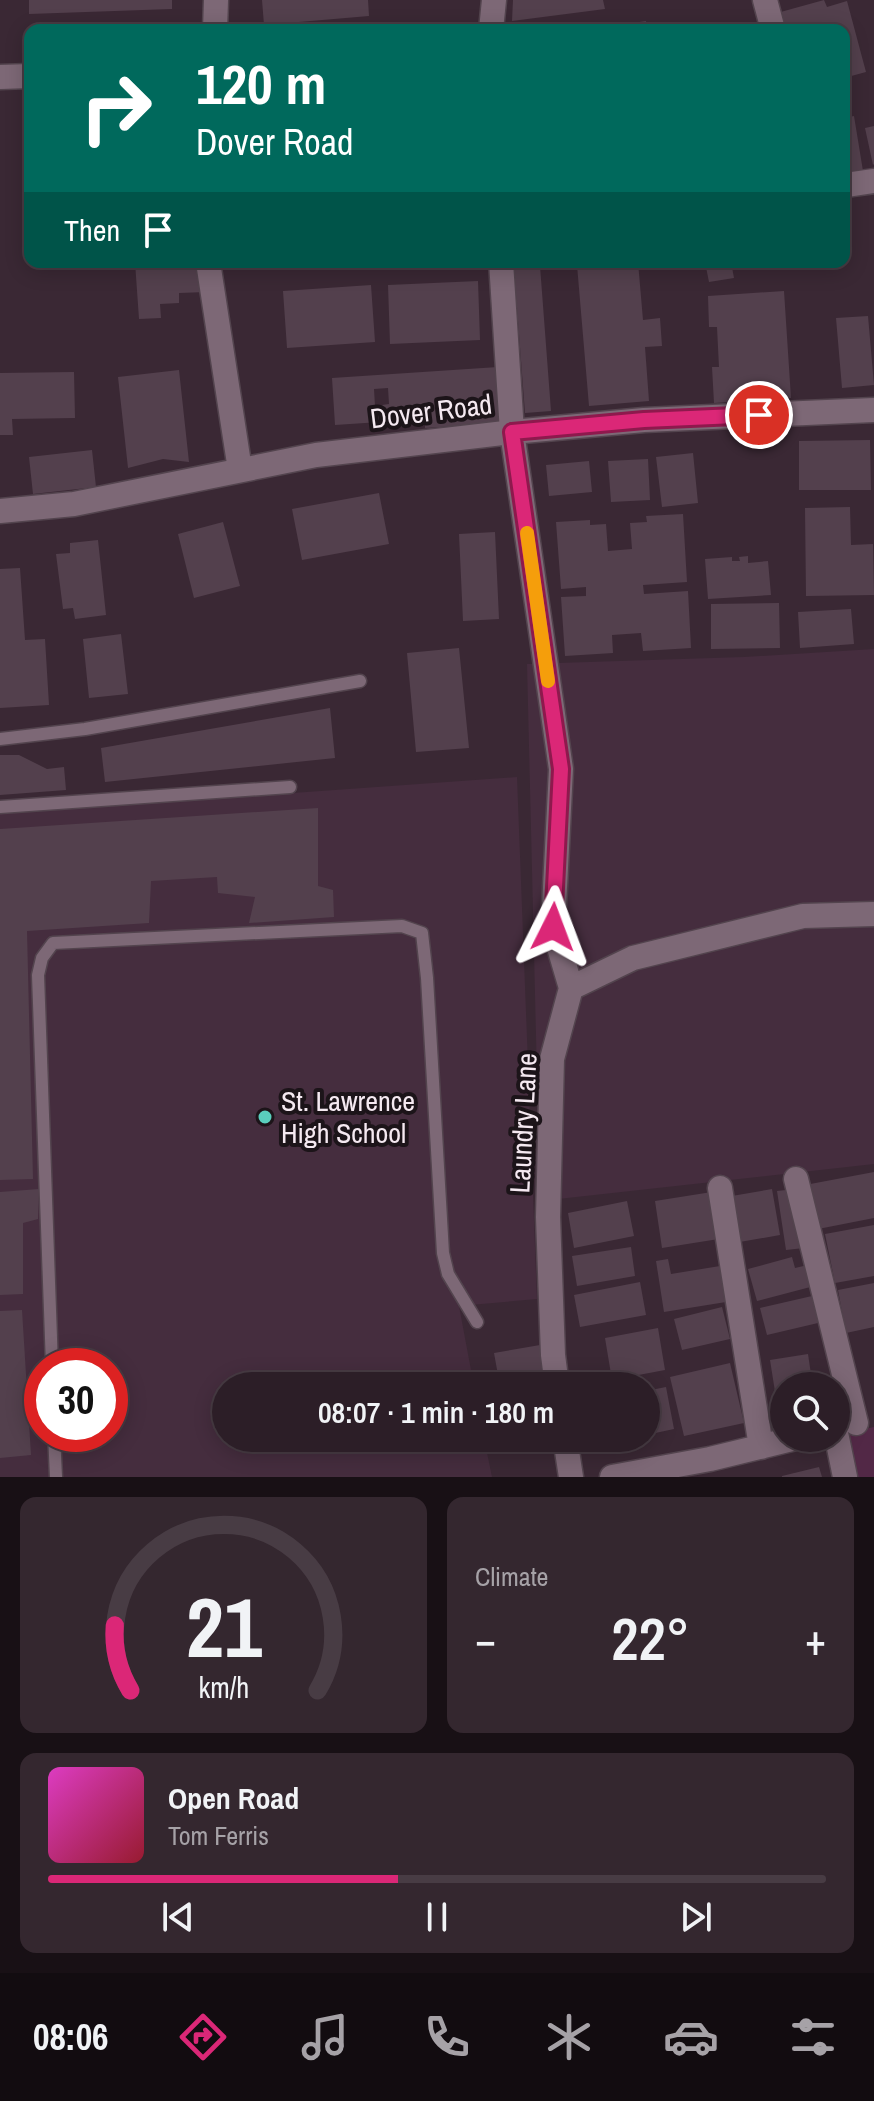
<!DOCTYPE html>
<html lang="en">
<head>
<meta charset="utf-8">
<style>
  :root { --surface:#2c1e27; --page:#34272f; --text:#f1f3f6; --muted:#a6a2a7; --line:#483c44; --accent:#db2777 }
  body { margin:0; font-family:"Archivo Narrow",sans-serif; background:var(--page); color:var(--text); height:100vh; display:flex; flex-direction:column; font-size:30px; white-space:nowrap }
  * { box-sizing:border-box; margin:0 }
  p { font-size:26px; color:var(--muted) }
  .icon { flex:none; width:44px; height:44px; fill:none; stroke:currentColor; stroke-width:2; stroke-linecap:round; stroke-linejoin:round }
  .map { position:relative; height:1477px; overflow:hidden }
  .drawer { display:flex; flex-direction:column; gap:20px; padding:20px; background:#181015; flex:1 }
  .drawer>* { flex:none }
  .hud { position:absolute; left:24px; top:24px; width:826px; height:244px; border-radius:16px; box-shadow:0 4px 20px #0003,0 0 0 2px var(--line); background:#00695c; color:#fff; overflow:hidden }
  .tools { position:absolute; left:770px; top:1372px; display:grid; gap:16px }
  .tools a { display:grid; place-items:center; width:80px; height:80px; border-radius:50%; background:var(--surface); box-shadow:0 4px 20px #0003,0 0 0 2px var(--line); font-size:40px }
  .speed { position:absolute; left:24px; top:1348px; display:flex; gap:16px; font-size:40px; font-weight:700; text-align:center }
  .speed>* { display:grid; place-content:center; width:104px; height:104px; border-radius:50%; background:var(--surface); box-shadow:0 4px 20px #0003,0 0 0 2px var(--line); line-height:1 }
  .speed .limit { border:12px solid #d22; background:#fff; color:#111 }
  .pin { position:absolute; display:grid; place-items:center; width:68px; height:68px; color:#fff; margin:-34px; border:4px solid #fff; border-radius:50%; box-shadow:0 2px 8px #0007 }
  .me { position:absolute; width:88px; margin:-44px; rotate:3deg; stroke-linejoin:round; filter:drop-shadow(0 0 6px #0008) }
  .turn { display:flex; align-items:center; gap:28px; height:168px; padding:0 40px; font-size:36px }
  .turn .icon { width:104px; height:104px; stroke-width:2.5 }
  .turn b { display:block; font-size:56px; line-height:68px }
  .then { display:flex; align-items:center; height:76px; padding:0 40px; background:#0003; gap:16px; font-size:30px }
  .big { font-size:60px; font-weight:600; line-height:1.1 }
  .drawer .card { flex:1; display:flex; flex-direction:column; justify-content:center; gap:12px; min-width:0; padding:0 28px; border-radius:16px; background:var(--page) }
  .drawer .dial { align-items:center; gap:0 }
  .dial svg { height:208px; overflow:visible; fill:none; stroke:var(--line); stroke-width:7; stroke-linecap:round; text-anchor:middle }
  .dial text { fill:var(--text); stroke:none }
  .song { display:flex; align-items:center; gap:24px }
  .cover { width:96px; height:96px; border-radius:12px; background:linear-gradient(135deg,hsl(310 70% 55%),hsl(350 70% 35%)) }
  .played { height:8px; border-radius:4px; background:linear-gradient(90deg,var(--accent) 45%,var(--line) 45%) }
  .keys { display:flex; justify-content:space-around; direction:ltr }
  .heat { display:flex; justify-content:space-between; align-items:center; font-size:44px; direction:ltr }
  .drawer .tiles { flex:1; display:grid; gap:20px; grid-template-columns:1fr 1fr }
  .card:last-child { grid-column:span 2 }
  .trip { position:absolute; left:212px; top:1372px; width:448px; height:80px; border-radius:40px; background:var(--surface); box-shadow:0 4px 20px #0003,0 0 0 2px var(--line); font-weight:600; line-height:80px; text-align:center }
  .menu { display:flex; height:128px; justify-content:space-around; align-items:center; background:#120c10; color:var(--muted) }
  .menu .icon { width:56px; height:56px }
  .menu .active { color:var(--accent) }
  .menu b { font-size:36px; color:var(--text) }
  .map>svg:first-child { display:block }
  .built { fill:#452d3e; fill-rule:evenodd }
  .green { fill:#522846 }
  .building { fill:#53404d; fill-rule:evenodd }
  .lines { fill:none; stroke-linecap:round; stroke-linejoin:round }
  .lane-casing { stroke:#53444e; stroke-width:15 }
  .street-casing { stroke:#53444e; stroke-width:27 }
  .lane { stroke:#7d6876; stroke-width:12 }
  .street { stroke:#7d6876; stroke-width:24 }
  .route-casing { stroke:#8e194d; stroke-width:20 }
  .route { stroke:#db2777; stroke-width:14 }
  .slow { stroke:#f59e0b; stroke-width:14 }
  .poi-dot { fill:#5acebd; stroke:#1c1419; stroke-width:3 }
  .labels { text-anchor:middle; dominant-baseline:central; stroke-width:8; stroke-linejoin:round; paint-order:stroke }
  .street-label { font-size:28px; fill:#f5e9f1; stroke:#1c1419 }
  .poi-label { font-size:28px; fill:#f5e9f1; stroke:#1c1419; text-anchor:start }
</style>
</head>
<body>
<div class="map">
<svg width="874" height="1477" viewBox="0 0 874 1477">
  <rect width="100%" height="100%" fill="#3a2834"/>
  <!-- built -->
  <path class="built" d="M874 649V1164L540 1201 527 664 744 657Z
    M517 777 537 1299 459 1306 474 1386H226V1438H484L492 1477H0V814ZM42 1366H110V1434H42Z"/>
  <!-- green -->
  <path class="green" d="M874 1427V1477H851L842 1434Z"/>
  <!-- building -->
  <path class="building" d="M29 0H172V9L29 14Z
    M262 0H368L369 16 264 25Z
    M513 0H603L605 9 512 21Z
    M824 0 827 7 847 1 866 72 844 78V30H781L777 13Z
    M646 21 647 30H634L633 23Z
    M630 23 631 30H617L616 25Z
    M551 25 582 26 585 30H544Z
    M854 116 863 171 844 174V118Z
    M874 126V164L873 165 865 128Z
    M135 262H197L206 292 179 293V303L160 304 161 318 139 319Z
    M638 262 643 320 660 318 662 346 645 347 649 401 589 406 577 265Z
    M705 262H731L734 278 709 282Z
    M540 266 551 411 525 413 514 268Z
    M478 281 480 340 390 344 388 285Z
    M371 285 375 342 287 348 283 291Z
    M784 291 791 398 759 400V395L746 396V401L714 403 712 367H719L717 327H709L708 296Z
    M868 316 874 385 842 388 836 318Z
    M498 367 501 423 425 428V419L335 425 332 378ZM388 388 389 404 375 406 374 389Z
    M179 370 189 462 163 459 128 468 118 377Z
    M74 372 75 418 12 419 13 435H0V373Z
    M870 440 871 490H799V441Z
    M92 450 96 487 33 494 29 457Z
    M693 453 698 503 662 507 656 457Z
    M648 459 650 500 611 502 608 461Z
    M589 461 592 492 549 496 546 465Z
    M379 493 389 544 302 560 292 509Z
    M850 507 851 545 873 544 874 595 806 596 805 508Z
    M683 514 687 582 643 585 644 594 688 591 691 648 643 651 641 633 612 635 613 653 565 656 561 597 586 596V587L561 589 556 522 590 520V525L606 524 608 551 632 549 630 523 647 522 646 516Z
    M223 522 240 586 194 598 178 534Z
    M495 532 499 619 463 621 459 534Z
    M98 540 106 615 75 619 73 608 63 609 56 554 70 553V543Z
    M748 556V563L768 561 771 595 708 599 705 559 732 557V561H740L739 557Z
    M20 568 25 640 45 639 49 705 0 708V569Z
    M779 603 780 648 711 649V604Z
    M851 609 854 644 800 648 798 612Z
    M121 634 128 694 89 698 83 639Z
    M459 648 469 748 416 752 407 653Z
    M330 708 335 758 105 782 101 748Z
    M0 755H19L47 769 64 767 66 790 0 795Z
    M318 808V886L333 890 334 917 249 923 255 897 218 893 217 877 151 881 149 923 27 931 33 1179 0 1180V829Z
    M874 1172V1218L813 1230 805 1185Z
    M39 1189 38 1219 23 1223V1294L0 1295V1192Z
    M772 1189 780 1235 734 1243 726 1197Z
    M795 1189 804 1248 786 1250 777 1191Z
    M718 1191 725 1238 662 1248 655 1201Z
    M627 1201 634 1236 574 1248 568 1213Z
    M874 1225V1276L835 1283 825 1234Z
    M631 1247 635 1276 577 1286 572 1256Z
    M792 1257 795 1268 812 1264 818 1285 757 1301 748 1269Z
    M668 1259 671 1274 720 1266 726 1302 664 1312 656 1261Z
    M640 1282 646 1315 580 1327 574 1295Z
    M874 1283V1327L846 1333 838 1290Z
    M812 1296 818 1323 767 1335 760 1308Z
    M722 1307 730 1339 682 1350 674 1319Z
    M22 1310 31 1455 0 1458V1311Z
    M658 1328 665 1370 612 1380 605 1338Z
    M540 1345 547 1386H500L494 1353Z
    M808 1354 812 1381 831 1378 833 1386H784V1416L779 1417 770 1360Z
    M730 1363 744 1423 684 1436 670 1377Z
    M666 1387 674 1429 646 1435V1391Z
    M509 1438H556L558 1446 512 1454Z
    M596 1438H619V1440L597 1444Z
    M819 1467 822 1477H782V1476Z"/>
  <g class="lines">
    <!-- lane casing -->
    <g class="lane-casing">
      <path id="lane" d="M0 739 85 729 360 681
        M0 807 290 787
        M52 1366 38 975 42 958 53 943 402 926 422 933 427 978 443 1253 448 1274 477 1322
        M54 1434 56 1477"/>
    </g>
    <!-- street casing -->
    <g class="street-casing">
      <path id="street" d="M765 0 773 30
        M215 30 216 0
        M491 30 494 0
        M0 77 30 76
        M846 185 874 181
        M208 262 240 470
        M501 262 512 432 561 769 553 927 571 988
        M0 511 74 504 316 455 512 432 644 420 874 410
        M796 1179 856 1423
        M720 1188 761 1447
        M557 1386 553 1355 548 1217 552 1059 571 988 633 958 803 916 874 914
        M836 1433 845 1477
        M565 1438 571 1477
        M612 1477 710 1459 796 1438"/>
    </g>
    <!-- lane -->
    <use href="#lane" class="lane"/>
    <!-- street -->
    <use href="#street" class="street"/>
  </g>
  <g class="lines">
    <!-- route casing -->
    <g class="route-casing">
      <path id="route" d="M553 927 561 769 512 432 644 420 759 415"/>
    </g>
    <!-- route -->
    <use href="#route" class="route"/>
    <!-- slow -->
    <path class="slow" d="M527 533 548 681"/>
  </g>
  <!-- markers -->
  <circle class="poi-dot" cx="265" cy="1117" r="8"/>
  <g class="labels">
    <!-- street labels -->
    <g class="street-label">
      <text transform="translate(431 411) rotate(-7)">Dover Road</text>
      <text transform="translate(523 1123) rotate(-87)">Laundry Lane</text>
    </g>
    <!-- poi labels -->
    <g class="poi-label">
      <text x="281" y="1101">St. Lawrence<tspan x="281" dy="32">High School</tspan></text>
    </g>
  </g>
</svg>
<div class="tools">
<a><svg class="icon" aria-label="search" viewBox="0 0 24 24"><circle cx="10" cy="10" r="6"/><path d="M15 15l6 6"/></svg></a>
</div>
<div class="speed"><div class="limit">30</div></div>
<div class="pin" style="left:759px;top:415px;background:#d93025"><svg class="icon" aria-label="arrive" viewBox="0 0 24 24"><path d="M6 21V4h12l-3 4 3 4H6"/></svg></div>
<svg class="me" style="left:553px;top:927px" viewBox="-20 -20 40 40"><path d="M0-17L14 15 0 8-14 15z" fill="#db2777" stroke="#fff" stroke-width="4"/></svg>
<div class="trip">08:07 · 1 min · 180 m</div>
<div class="hud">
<div class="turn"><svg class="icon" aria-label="right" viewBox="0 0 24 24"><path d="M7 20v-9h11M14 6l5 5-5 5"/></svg><div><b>120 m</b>Dover Road</div></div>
<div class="then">Then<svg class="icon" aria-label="arrive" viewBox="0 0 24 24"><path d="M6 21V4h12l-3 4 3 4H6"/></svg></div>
</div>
</div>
<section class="drawer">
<div class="tiles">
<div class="card dial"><svg viewBox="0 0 100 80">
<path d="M14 69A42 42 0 1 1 86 69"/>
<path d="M14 69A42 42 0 0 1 8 44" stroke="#db2777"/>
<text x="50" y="56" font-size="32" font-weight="700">21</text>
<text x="50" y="72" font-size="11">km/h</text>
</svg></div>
<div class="card"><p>Climate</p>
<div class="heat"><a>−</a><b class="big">22°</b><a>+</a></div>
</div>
<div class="card">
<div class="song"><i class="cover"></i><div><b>Open Road</b><p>Tom Ferris</p></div></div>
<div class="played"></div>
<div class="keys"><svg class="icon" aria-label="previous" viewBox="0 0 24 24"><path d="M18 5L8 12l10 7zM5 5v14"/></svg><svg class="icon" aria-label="pause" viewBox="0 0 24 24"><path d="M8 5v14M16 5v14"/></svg><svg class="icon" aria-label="next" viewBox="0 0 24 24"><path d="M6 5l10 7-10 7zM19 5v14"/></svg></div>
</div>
</div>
</section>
<nav class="menu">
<b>08:06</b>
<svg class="icon active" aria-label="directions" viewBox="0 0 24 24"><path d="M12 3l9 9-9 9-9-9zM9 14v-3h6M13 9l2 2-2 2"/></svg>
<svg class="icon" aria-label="music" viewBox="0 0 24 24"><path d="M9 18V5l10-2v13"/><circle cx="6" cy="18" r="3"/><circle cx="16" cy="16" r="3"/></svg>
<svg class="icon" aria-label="phone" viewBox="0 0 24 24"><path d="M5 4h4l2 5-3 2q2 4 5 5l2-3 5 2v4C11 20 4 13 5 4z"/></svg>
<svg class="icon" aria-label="climate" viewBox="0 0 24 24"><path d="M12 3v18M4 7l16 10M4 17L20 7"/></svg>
<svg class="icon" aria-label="car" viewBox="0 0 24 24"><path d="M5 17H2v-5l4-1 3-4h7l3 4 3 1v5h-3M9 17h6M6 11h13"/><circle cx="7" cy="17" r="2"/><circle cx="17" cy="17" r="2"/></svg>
<svg class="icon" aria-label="filters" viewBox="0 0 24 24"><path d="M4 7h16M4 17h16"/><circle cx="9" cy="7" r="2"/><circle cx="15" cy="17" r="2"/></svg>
</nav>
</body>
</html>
